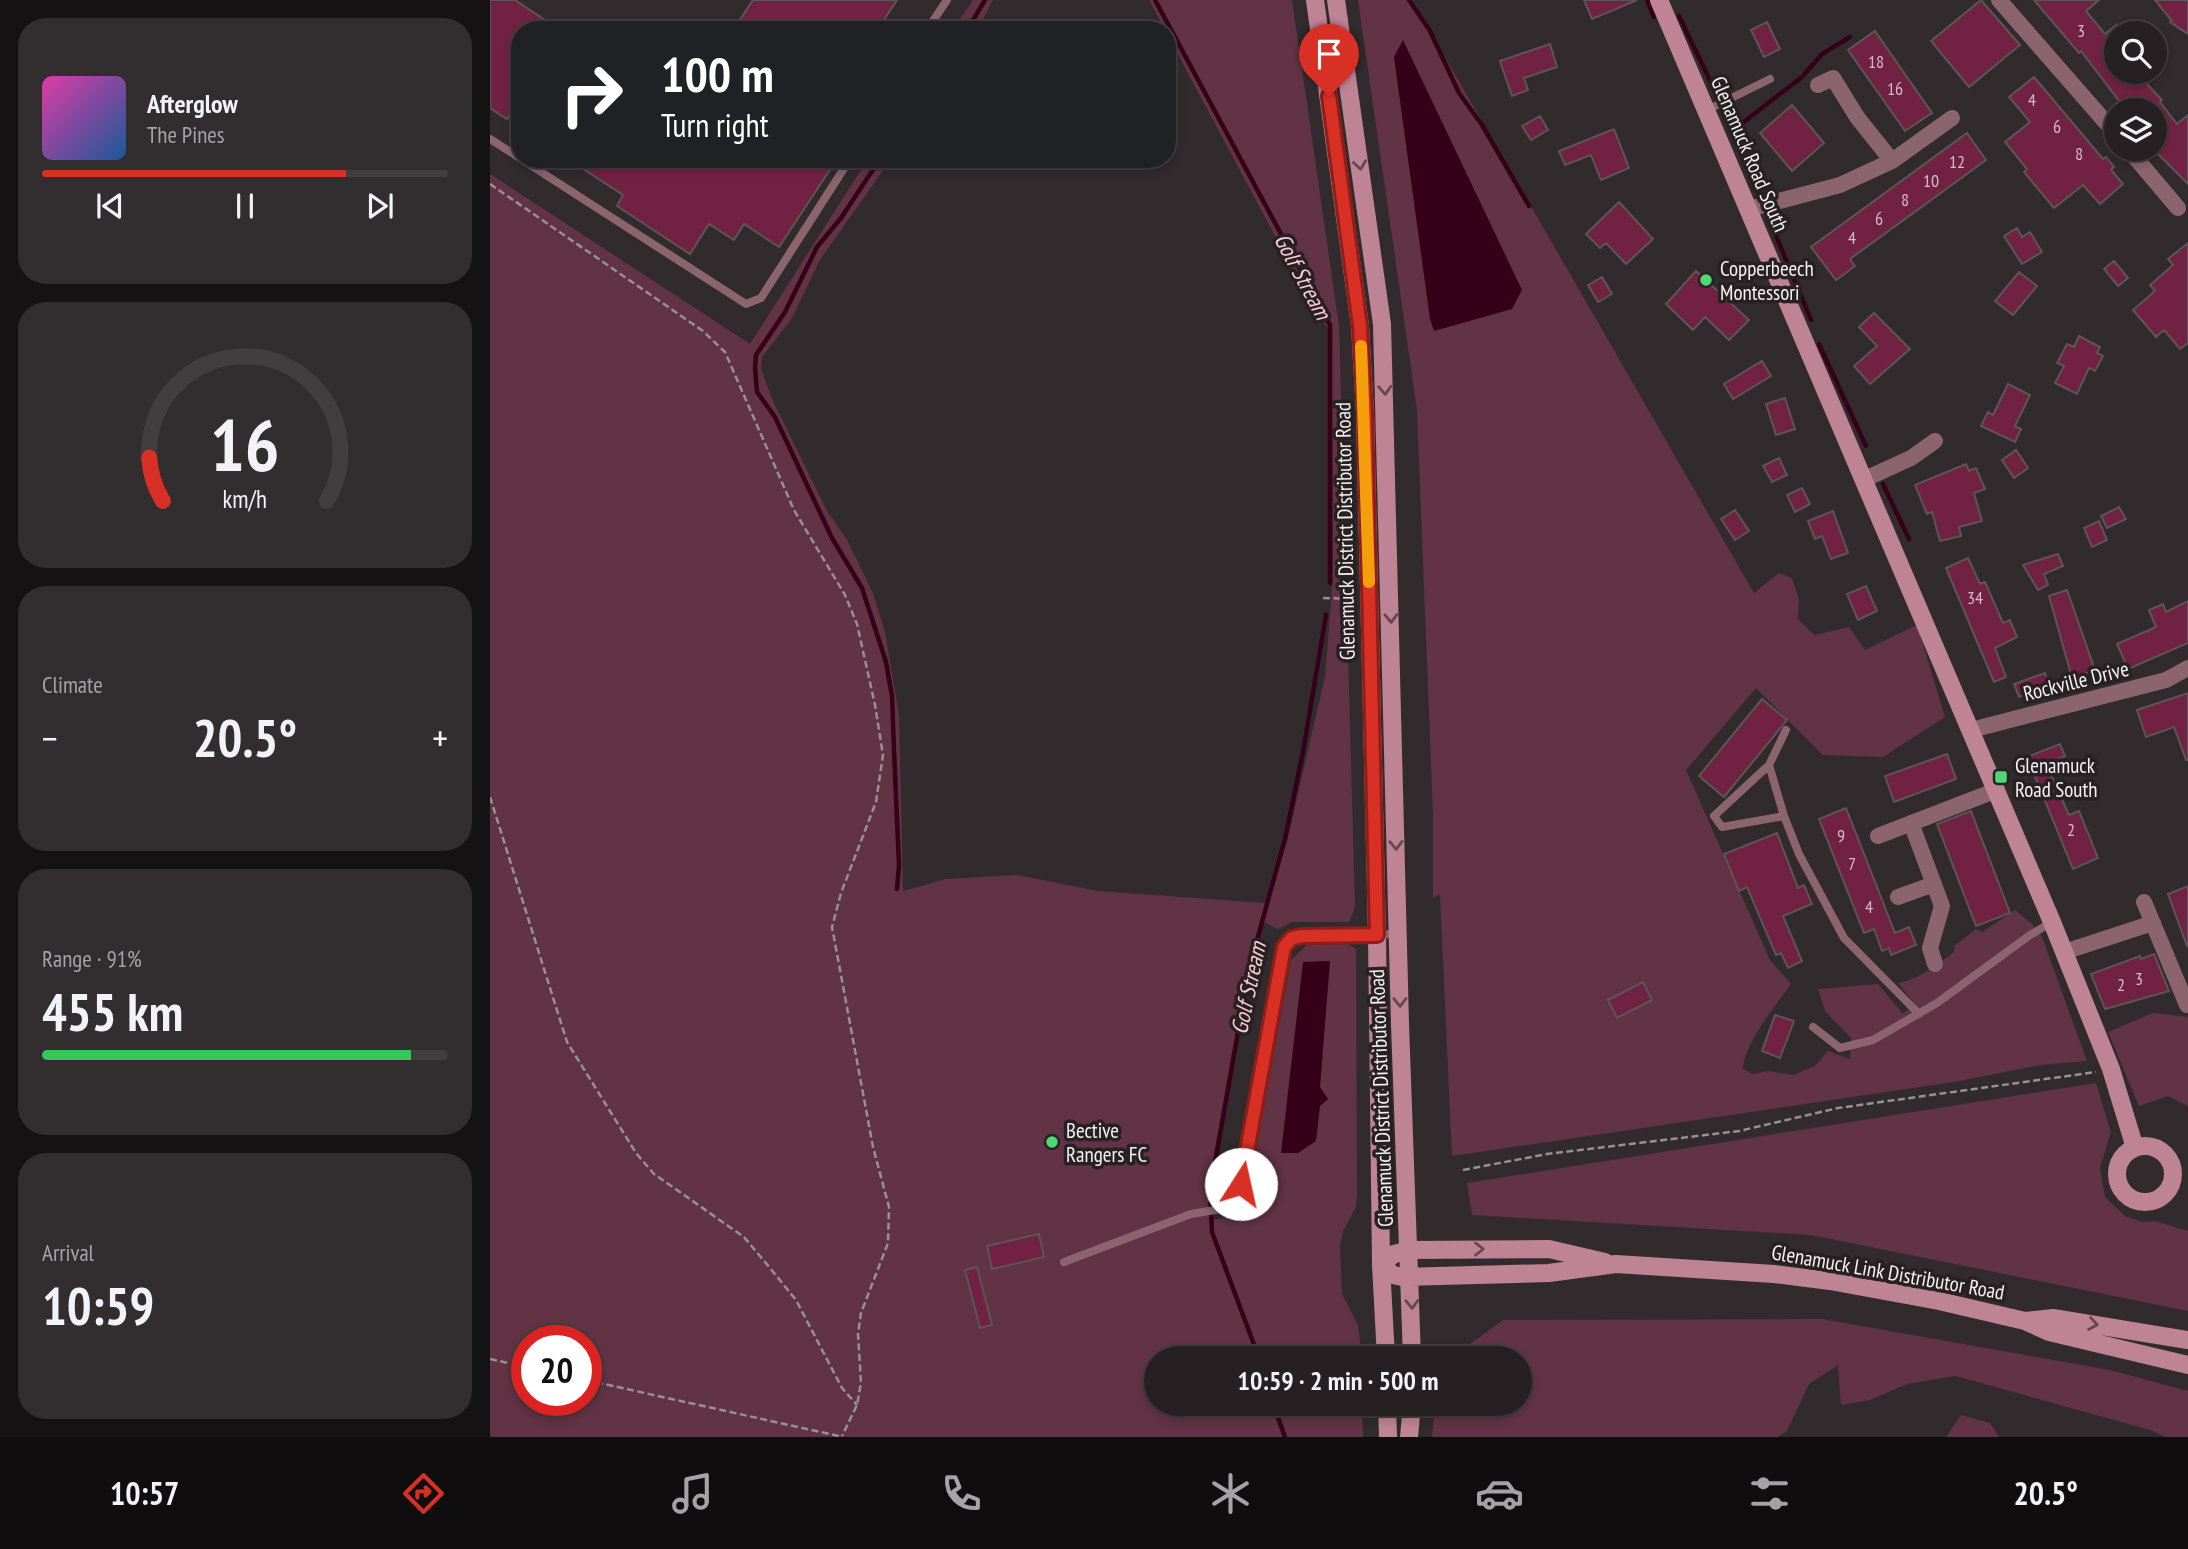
<!DOCTYPE html>
<html lang="en">
<head>
<meta charset="utf-8">
<style>
  :root { --surface:#262022; --page:#322d2f; --text:#f1f3f6; --muted:#a4a3a5; --line:#423e40; --accent:#d93025 }
  body { margin:0; font-family:"PT Sans Narrow",sans-serif; background:var(--page); color:var(--text); height:100vh; display:flex; flex-direction:column; font-size:26px; white-space:nowrap }
  * { box-sizing:border-box; margin:0 }
  p { font-size:23px; color:var(--muted) }
  .icon { flex:none; width:38px; height:38px; fill:none; stroke:currentColor; stroke-width:2; stroke-linecap:round; stroke-linejoin:round }
  .map { position:relative; flex:1; overflow:hidden }
  .side { display:flex; flex-direction:column; gap:18px; padding:18px; background:#151213; width:490px }
  .side>* { flex:none }
  .top-card { position:absolute; left:21px; top:21px; width:665px; height:147px; border-radius:28px; box-shadow:0 4px 10px #0003,0 0 0 2px var(--line); background:#202124; color:#fff; overflow:hidden }
  .tools { position:absolute; left:1614px; top:21px; display:grid; gap:14px }
  .tools a { display:grid; place-items:center; width:63px; height:63px; border-radius:50%; background:var(--surface); box-shadow:0 4px 10px #0003,0 0 0 2px var(--line); font-size:35px }
  .speed { position:absolute; left:21px; top:1325px; display:flex; gap:14px; font-size:35px; font-weight:700; text-align:center }
  .speed>* { display:grid; place-content:center; width:91px; height:91px; border-radius:50%; background:var(--surface); box-shadow:0 4px 10px #0003,0 0 0 2px var(--line); line-height:1 }
  .speed .limit { border:10px solid #d22; background:#fff; color:#111 }
  .pin { position:absolute; display:grid; place-items:center; width:60px; height:60px; color:#fff; margin:-72px -30px; border-radius:50% 50% 50% 0; rotate:-45deg; box-shadow:0 0 7px #0007 }
  .pin .icon { rotate:45deg }
  .me { position:absolute; width:77px; margin:-38px; rotate:10deg; stroke-linejoin:round; filter:drop-shadow(0 0 5px #0008) }
  .turn { display:flex; align-items:center; gap:24px; height:147px; padding:0 35px; font-size:32px }
  .turn .icon { width:91px; height:91px; stroke-width:2.5 }
  .turn b { display:block; font-size:49px; line-height:60px }
  .big { font-size:52px; font-weight:600; line-height:1.1 }
  .side .widget { flex:1; display:flex; flex-direction:column; justify-content:center; gap:10px; min-width:0; padding:0 24px; border-radius:28px; background:var(--page) }
  .side .dial { align-items:center; gap:0 }
  .dial svg { height:182px; overflow:visible; fill:none; stroke:var(--line); stroke-width:7; stroke-linecap:round; text-anchor:middle }
  .dial text { fill:var(--text); stroke:none }
  .song { display:flex; align-items:center; gap:21px }
  .cover { width:84px; height:84px; border-radius:10px; background:linear-gradient(135deg,hsl(320 70% 55%),hsl(210 70% 35%)) }
  .played { height:7px; border-radius:4px; background:linear-gradient(90deg,var(--accent) 75%,var(--line) 75%) }
  .keys { display:flex; justify-content:space-around; direction:ltr }
  .heat { display:flex; justify-content:space-between; align-items:center; font-size:38px; direction:ltr }
  .charge { height:10px; border-radius:5px; background:linear-gradient(90deg,#34c759 91%,var(--line) 0) }
  .trip { position:absolute; left:654px; top:1346px; width:388px; height:70px; border-radius:35px; background:var(--surface); box-shadow:0 4px 10px #0003,0 0 0 2px var(--line); font-weight:600; line-height:70px; text-align:center }
  .menu { display:flex; height:112px; justify-content:space-around; align-items:center; background:#0f0d0e; color:var(--muted) }
  .menu .icon { width:49px; height:49px }
  .menu .current { color:var(--accent) }
  .menu b { font-size:32px; color:var(--text) }
  main { display:flex; flex:1; min-height:0 }
  .map>svg:first-child { display:block }
  .green { fill:#623344; fill-rule:evenodd }
  .water { fill:#350017 }
  .lines { fill:none; stroke-linecap:round; stroke-linejoin:round }
  .stream { stroke:#350017; stroke-width:4.5 }
  .building { fill:#712242; stroke:#5c5557; stroke-width:2 }
  .path { stroke:#969192; stroke-width:2.5; stroke-dasharray:7 3.5; stroke-linecap:butt }
  .lane { stroke:#8b6470; stroke-width:8 }
  .street { stroke:#8b6470; stroke-width:16 }
  .secondary { stroke:#bf8396; stroke-width:18 }
  .oneway { stroke:#644851 }
  .route-casing { stroke:#8d1f18; stroke-width:18 }
  .route { stroke:#d93025; stroke-width:12 }
  .slow { stroke:#f59e0b; stroke-width:12 }
  .poi-dot { fill:#52d673; stroke:#282123; stroke-width:2.5 }
  .labels { text-anchor:middle; dominant-baseline:central; stroke-width:7; stroke-linejoin:round; paint-order:stroke }
  .number-label { font-size:18px; fill:#d3bcc5 }
  .street-label { font-size:21px; fill:#f4f0f1; stroke:#282123 }
  .poi-label { font-size:21px; fill:#f4f0f1; stroke:#282123; text-anchor:start }
  .water-label { font-size:23px; font-style:italic; fill:#fac9d7; stroke:#282123 }
</style>
</head>
<body>
<main>
<section class="side">
<div class="widget">
<div class="song"><i class="cover"></i><div><b>Afterglow</b><p>The Pines</p></div></div>
<div class="played"></div>
<div class="keys"><svg class="icon" aria-label="previous" viewBox="0 0 24 24"><path d="M18 5L8 12l10 7zM5 5v14"/></svg><svg class="icon" aria-label="pause" viewBox="0 0 24 24"><path d="M8 5v14M16 5v14"/></svg><svg class="icon" aria-label="next" viewBox="0 0 24 24"><path d="M6 5l10 7-10 7zM19 5v14"/></svg></div>
</div>
<div class="widget dial"><svg viewBox="0 0 100 80">
<path d="M14 69A42 42 0 1 1 86 69"/>
<path d="M14 69A42 42 0 0 1 8 50" stroke="#d93025"/>
<text x="50" y="56" font-size="32" font-weight="700">16</text>
<text x="50" y="72" font-size="11">km/h</text>
</svg></div>
<div class="widget"><p>Climate</p>
<div class="heat"><a>−</a><b class="big">20.5°</b><a>+</a></div>
</div>
<div class="widget"><p>Range · 91%</p><b class="big">455 km</b><div class="charge"></div></div>
<div class="widget"><p>Arrival</p><b class="big">10:59</b></div>
</section>
<div class="map">
<svg width="1698" height="1437" viewBox="0 0 1698 1437">
  <rect width="100%" height="100%" fill="#322b2d"/>
  <!-- green -->
  <path class="green" d="M483 0H503L487 30H463Z
    M659 0H802L849 326 865 907 859 922H802L788 929 772 921 759 969 720 1191 721 1220 754 1215 801 960 817 945 856 943 866 949 867 1197 866 1207 853 1231 850 1246 852 1294 868 1325 872 1358H667V1404H872L873 1437H0V174L260 344 378 159H401L330 260 302 318 272 357 271 369 283 401 337 511 356 538 383 593 395 632 409 716 413 891 456 879 527 875 608 891 775 903 797 842 835 676 843 578 842 328 837 327 802 268ZM839 961 830 1088 838 1099 830 1106 813 963ZM37 1340H96V1400H37Z
    M868 0H922L1264 593 1289 573 1302 578 1309 600 1308 619 1324 635 1359 627 1375 650 1427 625 1455 717 1393 757 1333 755 1266 688 1196 770 1280 960 1301 984C1286 1005 1254 1044 1253 1069L1263 1074 1278 1071 1303 1075 1325 1066 1338 1051 1360 1059 1361 1038 1335 1011 1328 989 1388 984 1413 1014 1424 1003 1408 983C1429 980 1447 964 1464 952V946L1486 929 1492 932 1525 910 1541 923 1552 937 1597 1061 1551 1065 1464 1082 962 1156 950 894 943 898V814L927 410ZM913 41 944 331 904 57Z
    M1663 1013 1698 1017V1106L1678 1096 1649 1106 1618 1032Z
    M1606 1083 1621 1132 1610 1168 1615 1197 1635 1216 1653 1222 1665 1221 1698 1231V1311L1321 1235 982 1215 977 1183Z
    M1332 1319 1620 1370 1698 1391V1437H1675L1660 1430 1466 1376 1417 1384 1380 1400 1351 1405 1348 1365 1319 1384 1297 1431 1288 1437H942L945 1404H1031V1358H967L979 1345 1013 1320Z
    M1471 1415 1500 1423 1509 1437H1456Z"/>
  <!-- water -->
  <path class="water" d="M913 40 1032 290 1022 309 944 331 940 319 904 57Z
    M840 961 830 1087 838 1099 830 1106 826 1141 808 1153H791L813 962Z"/>
  <g class="lines">
    <!-- stream -->
    <path class="stream" d="M665 0 840 325V583
      M919 0 940 31 969 93 992 125 1039 206
      M1157 0 1164 17
      M1189 16 1229 99
      M477 30 495 0
      M1233 108 1321 320
      M1242 131 1312 77 1332 54 1360 37
      M390 159 351 218 327 247 295 312 266 355 265 367 267 392 285 417 342 538 372 588 396 662 402 696 404 750 409 865 407 889
      M1329 344 1376 446
      M1393 484 1419 539
      M769 1358 722 1232 720 1191 759 969 795 839 813 752 836 615
      M783 1404 795 1437"/>
  </g>
  <!-- building -->
  <path class="building" d="M0 0H25L70 30H30V118L21 113 17 119 0 108Z
    M263 0H407L387 30H243Z
    M1094 0H1147L1102 19Z
    M1491 0 1530 45 1479 87 1441 41Z
    M1544 0H1609L1596 11 1615 34 1626 25V72H1646L1672 100 1670 102 1687 124 1698 115V184L1664 150V110H1636L1591 51 1589 53Z
    M1665 0H1698V34L1680 22 1682 21Z
    M1277 22 1290 49 1274 57 1261 30Z
    M1385 31 1442 113 1415 131 1358 50Z
    M1060 44 1067 67 1034 78 1038 90 1022 96 1010 61Z
    M1544 77 1613 159 1616 157 1624 167 1621 170 1633 184 1610 204 1593 185 1564 208 1534 172 1537 169 1515 142 1540 122 1519 97Z
    M1302 105 1334 143 1302 171 1270 133Z
    M1050 116 1058 130 1041 140 1032 126Z
    M1124 129 1139 168 1111 180 1101 155 1075 165 1069 151Z
    M1477 133 1496 160 1360 259 1365 266 1346 280 1321 247Z
    M78 159H347L289 247 254 224 244 240 219 224 200 254 127 206 133 195Z
    M1129 202 1163 239 1136 264 1116 243 1110 248 1096 234Z
    M1527 228 1532 237 1540 232 1552 252 1532 264 1514 236Z
    M1698 243V343L1690 349 1674 330 1666 337 1643 310 1665 291 1660 285 1683 265 1678 259Z
    M1624 261 1638 278 1628 286 1614 269Z
    M1206 271 1259 320 1239 340 1215 317 1203 330 1176 304Z
    M1529 272 1547 286 1523 315 1505 301Z
    M1112 277 1122 294 1108 302 1098 285Z
    M1384 313 1420 349 1380 384 1364 366 1387 346 1369 327Z
    M1589 336 1610 347 1607 353 1613 356 1605 371 1599 368 1587 394 1565 383 1574 366 1567 363 1577 344 1584 347Z
    M1272 361 1281 376 1243 399 1234 384Z
    M1518 384 1540 395 1525 426 1531 429 1525 442 1491 426 1498 412 1503 415Z
    M1295 398 1305 429 1286 435 1276 404Z
    M1526 450 1538 468 1524 478 1512 460Z
    M1289 458 1297 475 1282 482 1273 466Z
    M1476 464 1479 471 1486 468 1495 489 1484 493 1492 521 1469 527 1471 536 1450 541 1442 512 1437 514 1425 485Z
    M1312 488 1320 504 1305 512 1297 495Z
    M1629 507 1636 519 1617 528 1611 516Z
    M1245 510 1259 531 1245 540 1231 519Z
    M1343 511 1358 553 1341 559 1332 536 1325 539 1318 521Z
    M1609 521 1617 540 1602 547 1594 528Z
    M1568 554 1573 566 1554 574 1558 585 1548 590 1533 565Z
    M1478 558 1490 584 1495 582 1513 623 1520 620 1527 637 1505 648 1516 677 1504 682 1456 568Z
    M1376 586 1387 611 1368 620 1357 594Z
    M1577 590 1605 670 1582 678 1559 596Z
    M1698 601V643L1638 669 1627 644 1666 627 1659 610 1673 604 1676 612Z
    M1555 673 1559 686 1529 697 1524 684Z
    M1698 693V760H1696L1684 727 1656 737 1647 710Z
    M1272 699 1297 720 1234 797 1209 776Z
    M1570 744 1575 756 1556 764 1579 815 1589 811 1608 858 1583 869 1537 757Z
    M1457 754 1466 779 1404 802 1395 776Z
    M1356 808 1405 933 1419 927 1426 945 1401 955 1399 948 1392 951 1384 929 1374 933 1329 819Z
    M1481 811 1520 913 1486 926 1447 824Z
    M1287 833 1308 888 1314 885 1322 904 1293 916 1312 961 1298 968 1291 953 1286 955 1257 887 1249 891 1234 854Z
    M1698 886V945L1697 946 1678 894Z
    M1664 954 1679 991 1615 1009 1601 974 1650 956 1651 959Z
    M1153 982 1162 1000 1127 1018 1118 1000Z
    M1285 1015 1304 1021 1290 1058 1272 1051Z
    M549 1234 554 1257 502 1269 497 1246Z
    M487 1267 502 1325 490 1328 475 1270Z"/>
  <g class="lines">
    <!-- path -->
    <path class="path" d="M0 184 213 331 235 352 304 510 355 595 367 624 385 705 393 755 386 802 351 893 342 927 383 1147 399 1207 398 1243 371 1313 368 1334 371 1383 367 1405 352 1436
      M833 598 862 599
      M0 797 77 1042 146 1153 164 1174 254 1237 280 1268 306 1300 352 1388 367 1405
      M973 1170 1057 1154 1249 1131 1348 1108 1606 1072
      M0 1359 37 1367
      M96 1380 353 1437"/>
    <!-- lane -->
    <path class="lane" d="M437 30 457 0
      M1217 110 1280 79
      M0 139 30 158
      M31 159 256 304 271 298 360 159
      M1296 730 1279 765 1294 816 1309 854 1354 938 1429 1014
      M1279 765 1224 816 1232 827 1294 816
      M1323 1027 1350 1048 1383 1040 1447 1003 1540 935 1562 922
      M574 1262 701 1214 743 1207 752 1184 794 947 802 938 812 936 908 934"/>
    <!-- street -->
    <path class="street" d="M1509 0 1626 134
      M1328 85 1343 78 1367 117 1402 161
      M1638 149 1688 208
      M1259 209 1350 185 1402 161 1462 118
      M1375 479 1421 458 1445 441
      M1481 730 1676 680 1698 668
      M1421 823 1452 906 1440 948 1445 964
      M1388 836 1507 790
      M1408 897 1444 884
      M1654 902 1697 1005
      M1574 952 1663 923"/>
    <!-- secondary -->
    <path class="secondary" d="M825 0 870 326 875 413 887 935 891 1265 896 1358
      M846 0 892 324 910 1024 922 1358
      M1169 0 1562 922 1621 1069 1645 1148
      M1627 1174a28 28 0 1 1 56 0a28 28 0 1 1-56 0Z
      M891 1265 903 1275 912 1277 1059 1273 1126 1264 1284 1274 1340 1281 1449 1301 1535 1321 1559 1332 1698 1365
      M891 1265 904 1254 920 1250 1059 1249 1115 1262
      M1535 1321 1563 1318 1698 1340
      M897 1404 898 1437
      M919 1437 922 1404"/>
  </g>
  <!-- one-way arrows -->
  <defs><path id="oneway-chevron" d="M-2-3.5L2.5 0L-2 3.5" fill="none" stroke-width="1.6" stroke-linecap="round" stroke-linejoin="round" transform="scale(1.75)"/></defs>
  <g class="oneway">
    <use href="#oneway-chevron" transform="translate(870 165) rotate(82)"/>
    <use href="#oneway-chevron" transform="translate(895 390) rotate(87)"/>
    <use href="#oneway-chevron" transform="translate(901 618) rotate(89)"/>
    <use href="#oneway-chevron" transform="translate(906 845) rotate(89)"/>
    <use href="#oneway-chevron" transform="translate(910 1002) rotate(89)"/>
    <use href="#oneway-chevron" transform="translate(989 1249)"/>
    <use href="#oneway-chevron" transform="translate(922 1304) rotate(89)"/>
    <use href="#oneway-chevron" transform="translate(1603 1324) rotate(9)"/>
  </g>
  <g class="lines">
    <!-- route casing -->
    <g class="route-casing">
      <path id="route" d="M751 1184 794 947 802 938 812 936 887 935 875 414 870 326 839 96"/>
    </g>
    <!-- route -->
    <use href="#route" class="route"/>
    <!-- slow -->
    <path class="slow" d="M871 346 879 582"/>
  </g>
  <!-- markers -->
  <g class="poi-dot">
    <circle cx="1216" cy="280" r="7"/>
    <rect x="1504" y="770" width="14" height="14" rx="3.5"/>
    <circle cx="562" cy="1142" r="7"/>
  </g>
  <g class="labels">
    <!-- number labels -->
    <g class="number-label">
      <text x="1591" y="30">3</text>
      <text x="1386" y="61">18</text>
      <text x="1405" y="88">16</text>
      <text x="1542" y="99">4</text>
      <text x="1567" y="126">6</text>
      <text x="1589" y="153">8</text>
      <text x="1467" y="161">12</text>
      <text x="1441" y="180">10</text>
      <text x="1415" y="199">8</text>
      <text x="1389" y="218">6</text>
      <text x="1362" y="237">4</text>
      <text x="1485" y="597">34</text>
      <text x="1581" y="829">2</text>
      <text x="1351" y="835">9</text>
      <text x="1362" y="863">7</text>
      <text x="1379" y="906">4</text>
      <text x="1649" y="978">3</text>
      <text x="1631" y="984">2</text>
    </g>
    <!-- street labels -->
    <g class="street-label">
      <text transform="translate(1260 154) rotate(67)">Glenamuck Road South</text>
      <text transform="translate(855 531) rotate(-91)">Glenamuck District Distributor Road</text>
      <text transform="translate(1586 681) rotate(-14)">Rockville Drive</text>
      <text transform="translate(891 1098) rotate(-92)">Glenamuck District Distributor Road</text>
      <text transform="translate(1398 1272) rotate(10)">Glenamuck Link Distributor Road</text>
    </g>
    <!-- poi labels -->
    <g class="poi-label">
      <text x="1230" y="268">Copperbeech<tspan x="1230" dy="24">Montessori</tspan></text>
      <text x="1525" y="765">Glenamuck<tspan x="1525" dy="24">Road South</tspan></text>
      <text x="576" y="1130">Bective<tspan x="576" dy="24">Rangers FC</tspan></text>
    </g>
    <!-- water labels -->
    <g class="water-label">
      <text transform="translate(813 276) rotate(62)">Golf Stream</text>
      <text transform="translate(758 988) rotate(-78)">Golf Stream</text>
    </g>
  </g>
</svg>
<div class="tools">
<a><svg class="icon" aria-label="search" viewBox="0 0 24 24"><circle cx="10" cy="10" r="6"/><path d="M15 15l6 6"/></svg></a>
<a><svg class="icon" aria-label="layers" viewBox="0 0 24 24"><path d="M12 4l9 5-9 5-9-5zM3 14l9 5 9-5"/></svg></a>
</div>
<div class="speed"><div class="limit">20</div></div>
<div class="pin" style="left:839px;top:96px;background:#d93025"><svg class="icon" aria-label="arrive" viewBox="0 0 24 24"><path d="M6 21V4h12l-3 4 3 4H6"/></svg></div>
<svg class="me" style="left:751px;top:1184px" viewBox="-20 -20 40 40"><circle r="19" fill="#fff"/><path d="M0-13L10 11 0 6-10 11z" fill="#d93025"/></svg>
<div class="trip">10:59 · 2 min · 500 m</div>
<div class="top-card">
<div class="turn"><svg class="icon" aria-label="right" viewBox="0 0 24 24"><path d="M7 20v-9h11M14 6l5 5-5 5"/></svg><div><b>100 m</b>Turn right</div></div>
</div>
</div>
</main>
<nav class="menu">
<b>10:57</b>
<svg class="icon current" aria-label="directions" viewBox="0 0 24 24"><path d="M12 3l9 9-9 9-9-9zM9 14v-3h6M13 9l2 2-2 2"/></svg>
<svg class="icon" aria-label="music" viewBox="0 0 24 24"><path d="M9 18V5l10-2v13"/><circle cx="6" cy="18" r="3"/><circle cx="16" cy="16" r="3"/></svg>
<svg class="icon" aria-label="phone" viewBox="0 0 24 24"><path d="M5 4h4l2 5-3 2q2 4 5 5l2-3 5 2v4C11 20 4 13 5 4z"/></svg>
<svg class="icon" aria-label="climate" viewBox="0 0 24 24"><path d="M12 3v18M4 7l16 10M4 17L20 7"/></svg>
<svg class="icon" aria-label="car" viewBox="0 0 24 24"><path d="M5 17H2v-5l4-1 3-4h7l3 4 3 1v5h-3M9 17h6M6 11h13"/><circle cx="7" cy="17" r="2"/><circle cx="17" cy="17" r="2"/></svg>
<svg class="icon" aria-label="filters" viewBox="0 0 24 24"><path d="M4 7h16M4 17h16"/><circle cx="9" cy="7" r="2"/><circle cx="15" cy="17" r="2"/></svg>
<b>20.5°</b>
</nav>
</body>
</html>
